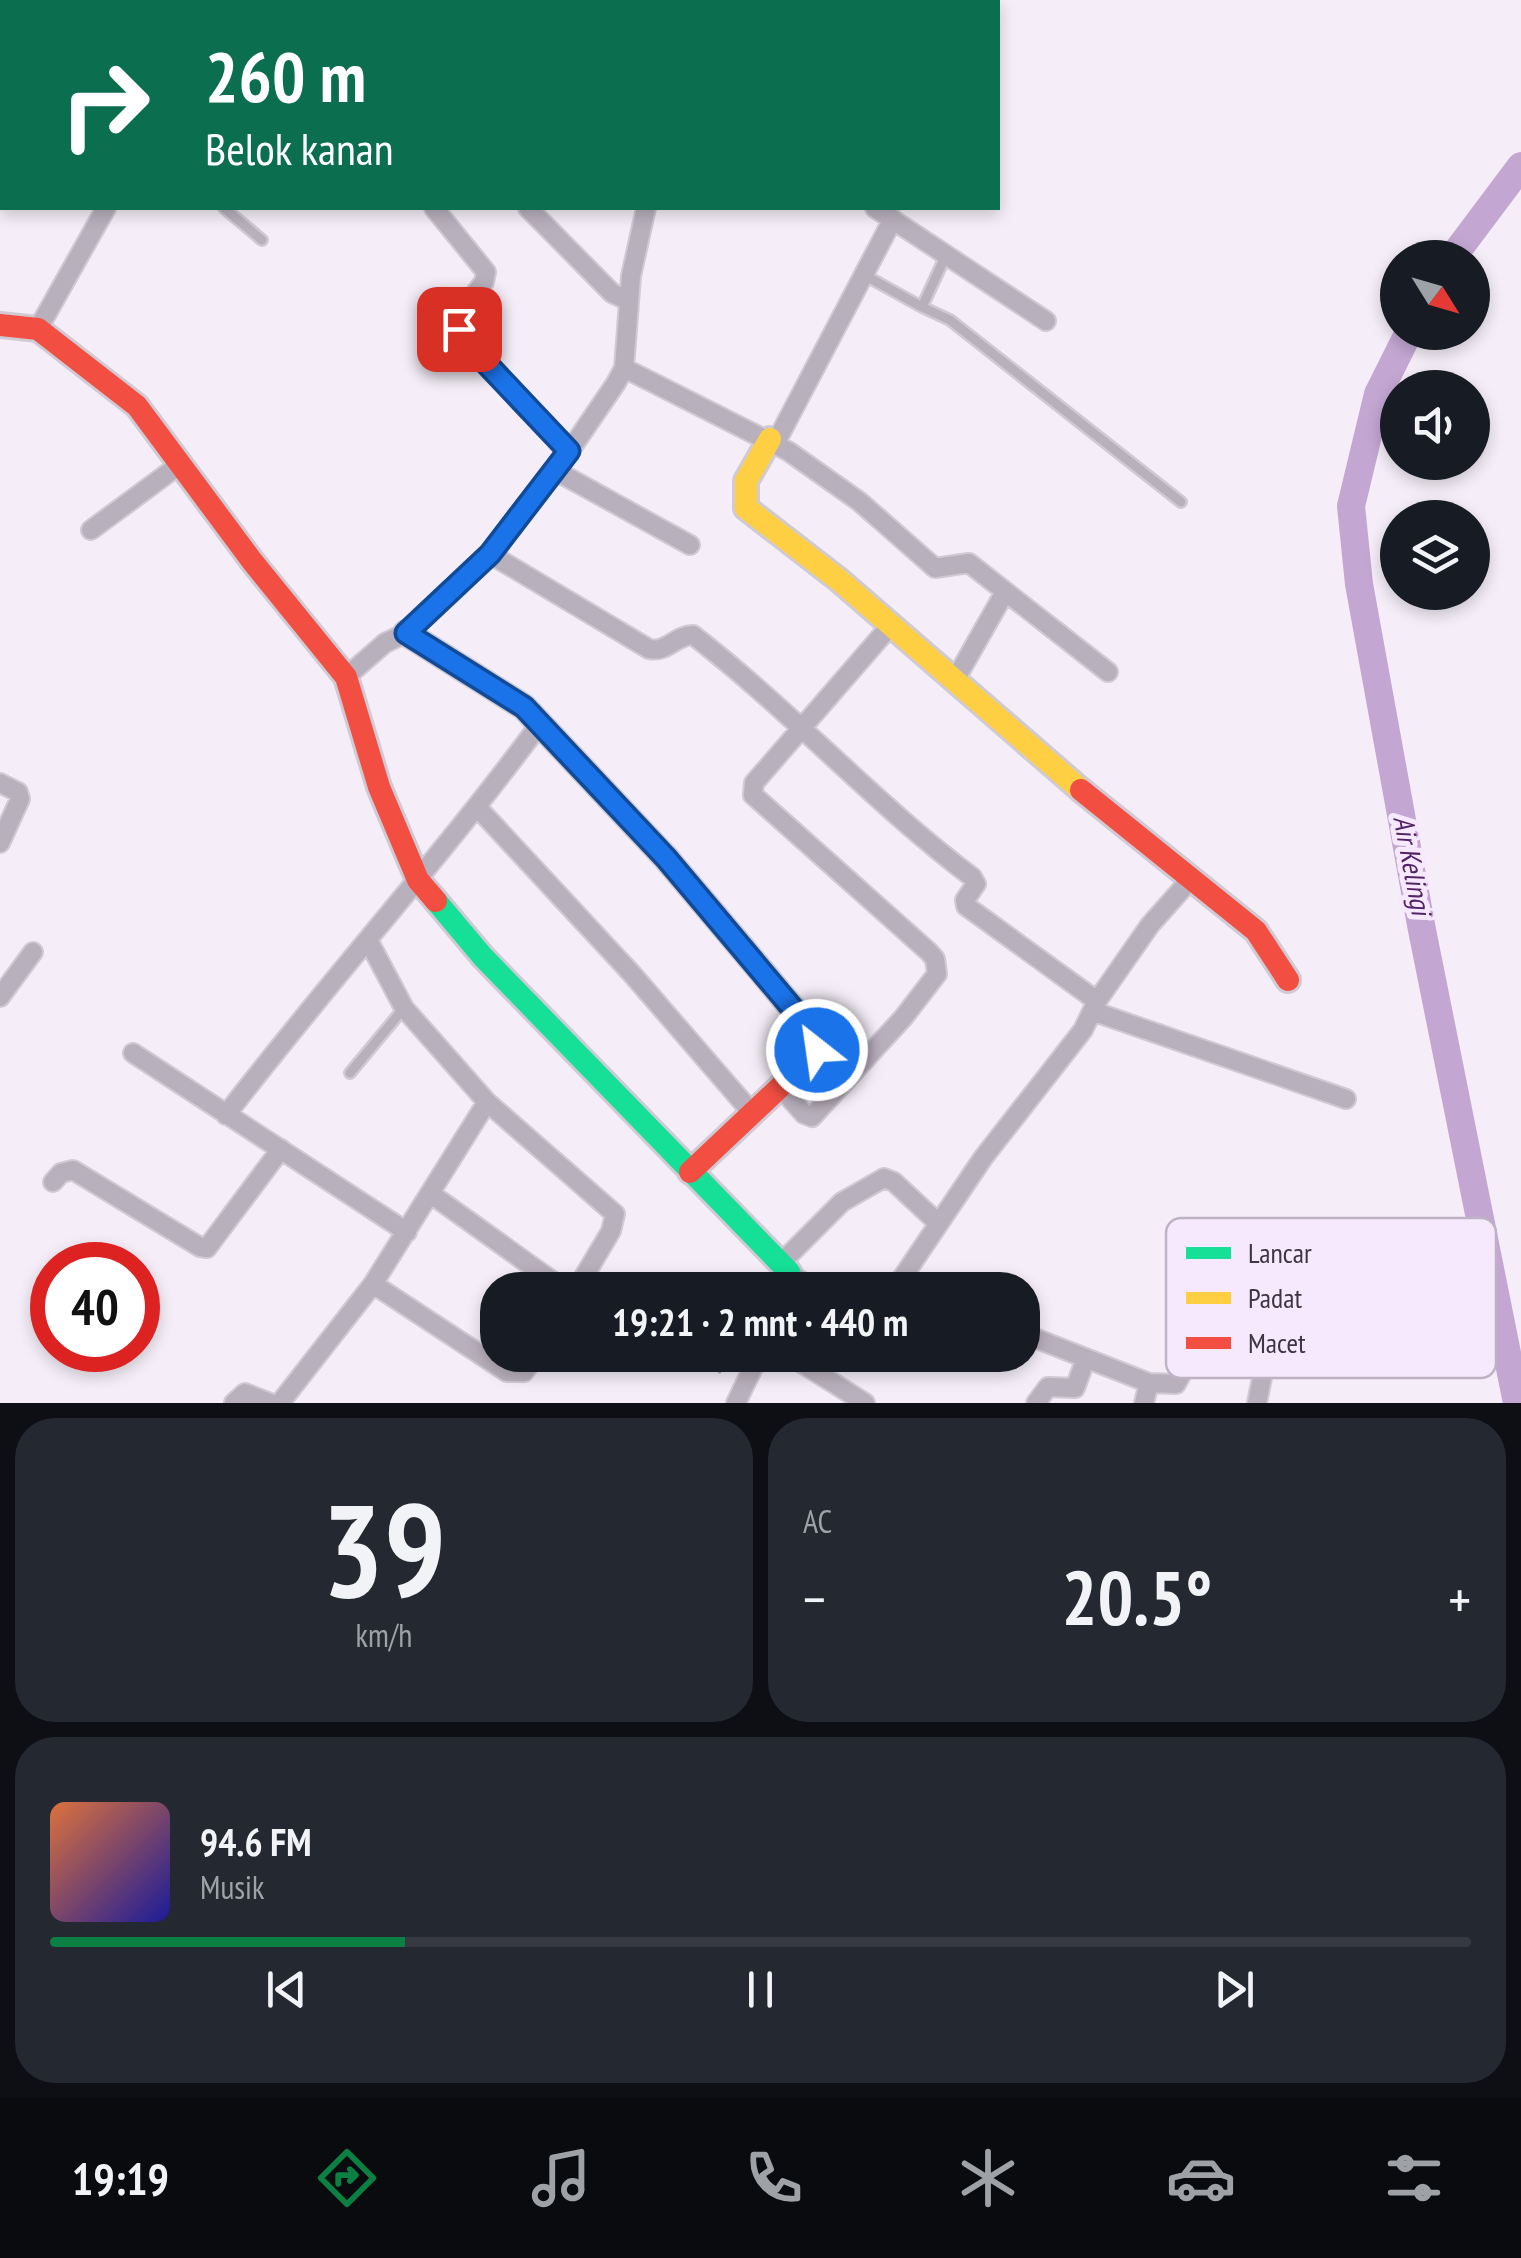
<!DOCTYPE html>
<html lang="id">
<head>
<meta charset="utf-8">
<style>
  :root { --surface:#171b24; --page:#242831; --text:#f1f3f6; --muted:#9ea1a6; --line:#363941; --accent:#0b8043 }
  body { margin:0; font-family:"PT Sans Narrow",sans-serif; background:var(--page); color:var(--text); height:100vh; display:flex; flex-direction:column; font-size:38px; white-space:nowrap }
  * { box-sizing:border-box; margin:0 }
  p { font-size:32px; color:var(--muted) }
  .icon { flex:none; width:55px; height:55px; fill:none; stroke:currentColor; stroke-width:2; stroke-linecap:round; stroke-linejoin:round }
  .map { position:relative; height:1403px; overflow:hidden }
  .details { display:flex; flex-direction:column; gap:15px; padding:15px; background:#0d0f14; flex:1 }
  .details>* { flex:none }
  .top-card { position:absolute; left:0px; top:0px; width:1000px; height:210px; box-shadow:0 5px 15px #0003; background:#0b6e4f; color:#fff; overflow:hidden }
  .needle { width:65px; rotate:127deg }
  .controls { position:absolute; left:1380px; top:240px; display:grid; gap:20px }
  .controls a { display:grid; place-items:center; width:110px; height:110px; border-radius:50%; background:var(--surface); box-shadow:0 5px 15px #0003; font-size:50px }
  .speed { position:absolute; left:30px; top:1242px; display:flex; gap:20px; font-size:50px; font-weight:700; text-align:center }
  .speed>* { display:grid; place-content:center; width:130px; height:130px; border-radius:50%; background:var(--surface); box-shadow:0 5px 15px #0003; line-height:1 }
  .speed .limit { border:15px solid #d22; background:#fff; color:#111 }
  .pin { position:absolute; display:grid; place-items:center; width:85px; height:85px; color:#fff; margin:-42px; border-radius:20px; box-shadow:0 5px 15px #0006 }
  .me { position:absolute; width:110px; margin:-55px; rotate:330deg; stroke-linejoin:round; filter:drop-shadow(0 0 8px #0008) }
  .turn { display:flex; align-items:center; gap:35px; height:210px; padding:0 40px; font-size:45px }
  .turn .icon { width:130px; height:130px; stroke-width:2.5 }
  .turn b { display:block; font-size:70px; line-height:85px }
  .big { font-size:75px; font-weight:800; line-height:1.1 }
  .details .tile { flex:1; display:flex; flex-direction:column; justify-content:center; gap:15px; min-width:0; padding:0 35px; border-radius:40px; background:var(--page) }
  .details .dial { align-items:center; gap:0 }
  .dial b { font-size:130px; line-height:1 }
  .song { display:flex; align-items:center; gap:30px }
  .cover { width:120px; height:120px; border-radius:15px; background:linear-gradient(135deg,hsl(20 70% 55%),hsl(240 70% 35%)) }
  .played { height:10px; border-radius:5px; background:linear-gradient(90deg,var(--accent) 25%,var(--line) 25%) }
  .keys { display:flex; justify-content:space-around; direction:ltr }
  .heat { display:flex; justify-content:space-between; align-items:center; font-size:55px; direction:ltr }
  .details .tiles { flex:1; display:grid; gap:15px; grid-template-columns:1fr 1fr }
  .tile:last-child { grid-column:span 2 }
  .trip { position:absolute; left:480px; top:1272px; width:560px; height:100px; border-radius:40px; background:var(--surface); box-shadow:0 5px 15px #0003; font-weight:800; line-height:100px; text-align:center }
  .menu { display:flex; height:160px; justify-content:space-around; align-items:center; background:#090b0e; color:var(--muted) }
  .menu .icon { width:70px; height:70px }
  .menu .active { color:var(--accent) }
  .menu b { font-size:45px; color:var(--text) }
  .map>svg:first-child { display:block }
  .lines { fill:none; stroke-linecap:round; stroke-linejoin:round }
  .river { stroke:#c3a7d2; stroke-width:28 }
  .building { fill:#b3acb7 }
  .lane-casing { stroke:#cfcad3; stroke-width:14 }
  .street-casing { stroke:#cfcad3; stroke-width:22 }
  .fast-casing { stroke:#cfcad3; stroke-width:28 }
  .slow-casing { stroke:#cfcad3; stroke-width:28 }
  .jam-casing { stroke:#cfcad3; stroke-width:28 }
  .lane { stroke:#b9b0bd; stroke-width:9 }
  .street { stroke:#b9b0bd; stroke-width:18 }
  .fast { stroke:#16e098; stroke-width:22 }
  .slow { stroke:#ffcf43; stroke-width:22 }
  .jam { stroke:#f24e42; stroke-width:22 }
  .route-casing { stroke:#114b97; stroke-width:25 }
  .route { stroke:#1a73e8; stroke-width:18 }
  .labels { text-anchor:middle; dominant-baseline:central; stroke-width:10; stroke-linejoin:round; paint-order:stroke }
  .water-label { font-size:28px; font-style:italic; fill:#512367; stroke:#f6e9fd }
  .key { fill:#f6e9fd; stroke:#beb3c5; stroke-width:2.5 }
  .key-label { font-size:28px; fill:#3d3541 }
</style>
</head>
<body>
<div class="map">
<svg width="1521" height="1403" viewBox="0 0 1521 1403">
  <rect width="100%" height="100%" fill="#f5eef8"/>
  <g class="lines">
    <!-- river -->
    <path class="river" d="M1452 258 1521 166
      M1409 332 1378 394 1351 506 1359 584 1422 930 1517 1403"/>
  </g>
  <!-- building -->
  <path class="building" d="M703 1355H734L720 1374 700 1359Z"/>
  <g class="lines">
    <!-- lane casing -->
    <g class="lane-casing">
      <path id="lane" d="M330 0 334 2
        M224 208 262 240
        M946 255 922 307 950 320 1181 502
        M866 276 922 307
        M350 1073 404 1008"/>
    </g>
    <!-- street casing -->
    <g class="street-casing">
      <path id="street" d="M456 0 458 2
        M637 0 640 2
        M225 2 226 0
        M763 2 765 0
        M434 208 486 272 484 282 458 316 466 342 569 451
        M528 208 612 293 629 301
        M875 208 1046 321
        M38 329 106 208
        M624 368 788 451 860 502 935 568 969 563 1108 672
        M776 442 893 219
        M556 471 690 545
        M91 530 179 465
        M490 554 649 649C667 653 676 635 693 635 791 711 874 803 972 877L976 884 965 900 966 906 1097 1001
        M346 677 385 643 406 633 490 554 556 471 616 383 624 368 631 276 646 208
        M955 680 1005 592
        M0 783 18 792 20 799 0 843
        M478 808 632 974 753 1114
        M368 940 404 1008 487 1102 615 1214 611 1231 576 1290
        M0 997 33 952
        M1095 1012 1346 1099
        M133 1053 407 1232
        M781 1088 804 1114 812 1117 903 1018 937 974 935 959 929 952 753 795 754 783 891 625
        M226 1115C328 982 440 859 539 725
        M53 1182 61 1173 73 1170 200 1247 207 1248 281 1149
        M431 1194 565 1290
        M781 1263 842 1202 884 1178 894 1182 938 1223
        M789 1272 813 1290
        M373 1284 507 1372H524L536 1355
        M894 1290 983 1158 1083 1030 1097 1001 1150 925 1190 880
        M1022 1333 1149 1383 1176 1384 1186 1366 1197 1292 1214 1272 1262 1279 1280 1287 1257 1403
        M789 1355 865 1403
        M234 1403 245 1393 270 1403
        M280 1403 373 1284 487 1102
        M736 1403 759 1355
        M1036 1403 1048 1387 1075 1388 1086 1358
        M1144 1403 1149 1383"/>
    </g>
    <!-- fast casing -->
    <g class="fast-casing">
      <path id="fast" d="M436 901 483 957 789 1272 784 1290"/>
    </g>
    <!-- slow casing -->
    <g class="slow-casing">
      <path id="slow" d="M770 439 746 481V508L839 580 1081 790
        M406 633 524 707 666 858 742 948"/>
    </g>
    <!-- jam casing -->
    <g class="jam-casing">
      <path id="jam" d="M0 325 38 329 137 406 252 561 346 677 379 787 418 880 436 901
        M1081 790 1256 931 1288 980
        M690 1172 814 1055V1034L742 948"/>
    </g>
    <!-- lane -->
    <use href="#lane" class="lane"/>
    <!-- street -->
    <use href="#street" class="street"/>
    <!-- fast -->
    <use href="#fast" class="fast"/>
    <!-- slow -->
    <use href="#slow" class="slow"/>
    <!-- jam -->
    <use href="#jam" class="jam"/>
  </g>
  <g class="lines">
    <!-- route casing -->
    <g class="route-casing">
      <path id="route" d="M459 329 466 342 569 451 490 554 406 633 524 707 666 858 814 1034 817 1050"/>
    </g>
    <!-- route -->
    <use href="#route" class="route"/>
  </g>
  <g class="labels">
    <!-- water labels -->
    <g class="water-label">
      <text transform="translate(1413 865) rotate(79)">Air Kelingi</text>
    </g>
  </g>
  <!-- legend -->
  <rect x="1166" y="1218" width="330" height="160" rx="15" class="key"/>
  <rect x="1186" y="1247" width="45" height="12" fill="#16e098"/>
  <rect x="1186" y="1292" width="45" height="12" fill="#ffcf43"/>
  <rect x="1186" y="1337" width="45" height="12" fill="#f24e42"/>
  <g class="key-label">
    <text x="1248" y="1263">Lancar</text>
    <text x="1248" y="1308">Padat</text>
    <text x="1248" y="1353">Macet</text>
  </g>
</svg>
<div class="controls">
<a><svg class="needle" viewBox="-14 -14 28 28"><path d="M0-13l5 13h-10z" fill="#e53935"/><path d="M0 13l5-13h-10z" fill="#9ea1a6"/></svg></a>
<a><svg class="icon" aria-label="sound" viewBox="0 0 24 24"><path d="M4 9h4l5-4v14l-5-4H4zM17 9q2 3 0 6"/></svg></a>
<a><svg class="icon" aria-label="layers" viewBox="0 0 24 24"><path d="M12 4l9 5-9 5-9-5zM3 14l9 5 9-5"/></svg></a>
</div>
<div class="speed"><div class="limit">40</div></div>
<div class="pin" style="left:459px;top:329px;background:#d93025"><svg class="icon" aria-label="arrive" viewBox="0 0 24 24"><path d="M6 21V4h12l-3 4 3 4H6"/></svg></div>
<svg class="me" style="left:817px;top:1050px" viewBox="-20 -20 40 40"><circle r="17" fill="#1a73e8" stroke="#fff" stroke-width="3"/><path d="M0-11L8 9 0 5-8 9z" fill="#fff"/></svg>
<div class="trip">19:21 · 2 mnt · 440 m</div>
<div class="top-card">
<div class="turn"><svg class="icon" aria-label="right" viewBox="0 0 24 24"><path d="M7 20v-9h11M14 6l5 5-5 5"/></svg><div><b>260 m</b>Belok kanan</div></div>
</div>
</div>
<section class="details">
<div class="tiles">
<div class="tile dial"><b>39</b><p>km/h</p></div>
<div class="tile"><p>AC</p>
<div class="heat"><a>−</a><b class="big">20.5°</b><a>+</a></div>
</div>
<div class="tile">
<div class="song"><i class="cover"></i><div><b>94.6 FM</b><p>Musik</p></div></div>
<div class="played"></div>
<div class="keys"><svg class="icon" aria-label="previous" viewBox="0 0 24 24"><path d="M18 5L8 12l10 7zM5 5v14"/></svg><svg class="icon" aria-label="pause" viewBox="0 0 24 24"><path d="M8 5v14M16 5v14"/></svg><svg class="icon" aria-label="next" viewBox="0 0 24 24"><path d="M6 5l10 7-10 7zM19 5v14"/></svg></div>
</div>
</div>
</section>
<nav class="menu">
<b>19:19</b>
<svg class="icon active" aria-label="directions" viewBox="0 0 24 24"><path d="M12 3l9 9-9 9-9-9zM9 14v-3h6M13 9l2 2-2 2"/></svg>
<svg class="icon" aria-label="music" viewBox="0 0 24 24"><path d="M9 18V5l10-2v13"/><circle cx="6" cy="18" r="3"/><circle cx="16" cy="16" r="3"/></svg>
<svg class="icon" aria-label="phone" viewBox="0 0 24 24"><path d="M5 4h4l2 5-3 2q2 4 5 5l2-3 5 2v4C11 20 4 13 5 4z"/></svg>
<svg class="icon" aria-label="climate" viewBox="0 0 24 24"><path d="M12 3v18M4 7l16 10M4 17L20 7"/></svg>
<svg class="icon" aria-label="car" viewBox="0 0 24 24"><path d="M5 17H2v-5l4-1 3-4h7l3 4 3 1v5h-3M9 17h6M6 11h13"/><circle cx="7" cy="17" r="2"/><circle cx="17" cy="17" r="2"/></svg>
<svg class="icon" aria-label="filters" viewBox="0 0 24 24"><path d="M4 7h16M4 17h16"/><circle cx="9" cy="7" r="2"/><circle cx="15" cy="17" r="2"/></svg>
</nav>
</body>
</html>
